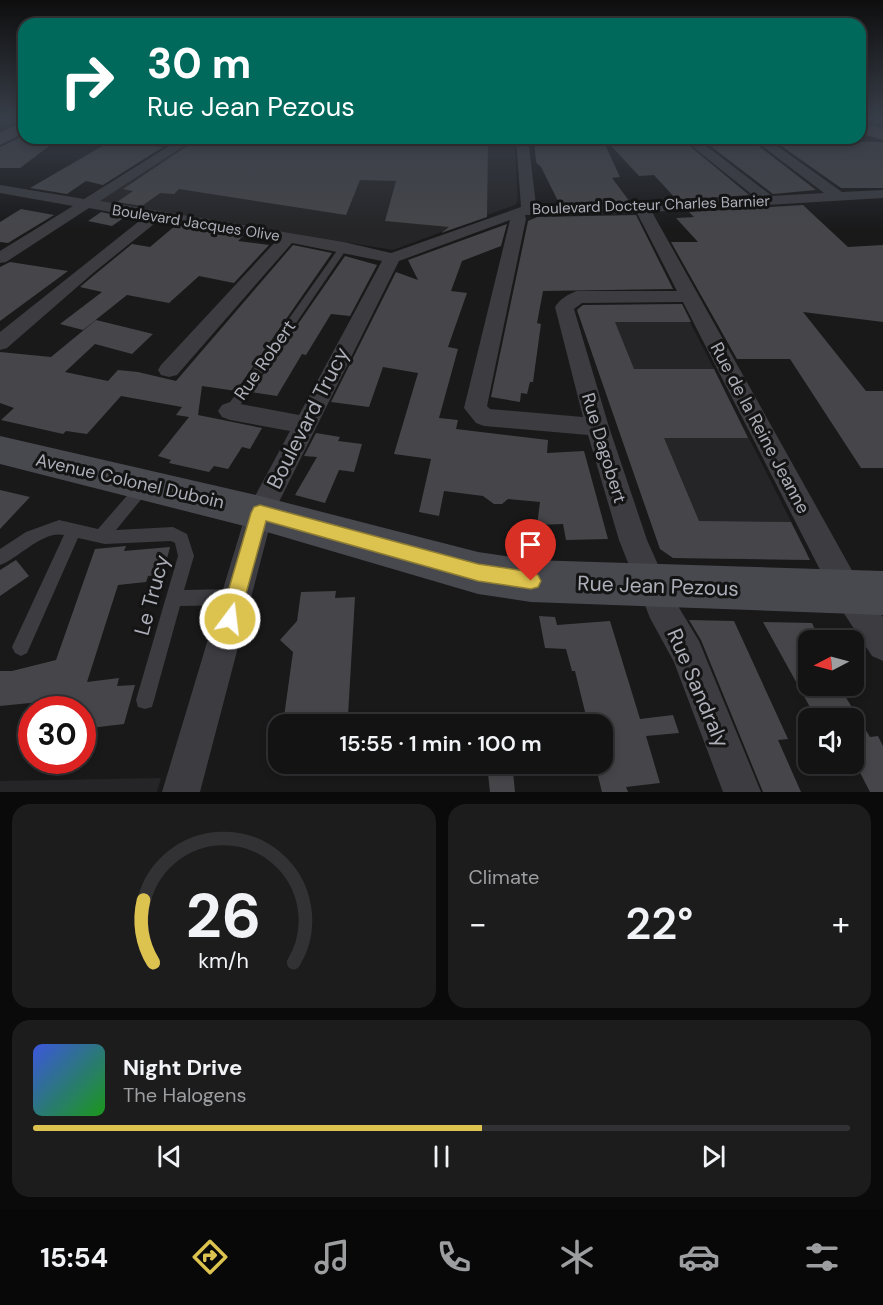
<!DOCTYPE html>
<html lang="en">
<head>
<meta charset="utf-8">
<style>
  :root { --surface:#131314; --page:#1c1c1d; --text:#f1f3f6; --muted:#9d9ea0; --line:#323234; --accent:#dcc24f }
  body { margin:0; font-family:"DM Sans",sans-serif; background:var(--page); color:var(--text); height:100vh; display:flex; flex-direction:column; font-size:22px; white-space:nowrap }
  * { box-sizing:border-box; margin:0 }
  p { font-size:20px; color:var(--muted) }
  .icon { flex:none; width:33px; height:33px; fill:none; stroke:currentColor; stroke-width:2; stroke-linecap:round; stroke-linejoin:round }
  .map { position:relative; height:792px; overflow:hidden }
  .details { display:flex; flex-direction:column; gap:12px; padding:12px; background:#0a0a0b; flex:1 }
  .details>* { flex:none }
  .top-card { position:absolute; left:18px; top:18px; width:848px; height:126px; border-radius:18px; box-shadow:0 3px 9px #0003,0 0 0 2px var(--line); background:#00695c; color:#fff; overflow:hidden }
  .needle { width:39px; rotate:264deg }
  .controls { position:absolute; left:798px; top:630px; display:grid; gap:12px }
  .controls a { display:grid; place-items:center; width:66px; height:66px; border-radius:12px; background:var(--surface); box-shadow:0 3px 9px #0003,0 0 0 2px var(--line); font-size:30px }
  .speed { position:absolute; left:18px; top:696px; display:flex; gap:12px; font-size:30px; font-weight:700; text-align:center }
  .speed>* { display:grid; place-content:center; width:78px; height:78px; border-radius:50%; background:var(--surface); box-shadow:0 3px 9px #0003,0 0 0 2px var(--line); line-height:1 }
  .speed .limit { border:9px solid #d22; background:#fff; color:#111 }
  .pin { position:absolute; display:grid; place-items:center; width:51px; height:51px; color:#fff; margin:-62px -26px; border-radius:50% 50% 50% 0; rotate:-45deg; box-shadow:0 0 6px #0007 }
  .pin .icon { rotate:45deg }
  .me { position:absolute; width:66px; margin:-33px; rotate:15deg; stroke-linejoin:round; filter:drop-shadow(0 0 4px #0008) }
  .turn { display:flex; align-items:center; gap:21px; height:126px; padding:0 30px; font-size:27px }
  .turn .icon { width:78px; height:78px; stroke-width:2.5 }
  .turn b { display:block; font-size:42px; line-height:51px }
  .big { font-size:45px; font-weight:600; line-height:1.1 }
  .details .tile { flex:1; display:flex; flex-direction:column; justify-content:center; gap:9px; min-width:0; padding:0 21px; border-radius:18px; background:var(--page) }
  .details .dial { align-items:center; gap:0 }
  .dial svg { height:156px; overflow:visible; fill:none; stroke:var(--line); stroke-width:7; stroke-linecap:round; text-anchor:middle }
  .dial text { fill:var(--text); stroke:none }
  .song { display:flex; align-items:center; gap:18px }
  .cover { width:72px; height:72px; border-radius:9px; background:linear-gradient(135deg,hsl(230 70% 55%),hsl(120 70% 35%)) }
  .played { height:6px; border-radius:3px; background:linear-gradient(90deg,var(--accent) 55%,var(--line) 55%) }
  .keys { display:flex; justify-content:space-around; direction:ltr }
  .heat { display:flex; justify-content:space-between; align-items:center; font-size:33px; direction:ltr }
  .details .tiles { flex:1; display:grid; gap:12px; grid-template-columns:1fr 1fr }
  .tile:last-child { grid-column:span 2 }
  .trip { position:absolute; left:268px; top:714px; width:345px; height:60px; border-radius:18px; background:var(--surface); box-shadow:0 3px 9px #0003,0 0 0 2px var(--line); font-weight:600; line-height:60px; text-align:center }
  .tabs { display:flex; height:96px; justify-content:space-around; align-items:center; background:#080808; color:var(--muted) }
  .tabs .icon { width:42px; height:42px }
  .tabs .selected { color:var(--accent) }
  .tabs b { font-size:27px; color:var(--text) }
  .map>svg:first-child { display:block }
  .built { fill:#252527 }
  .building { fill:#46464a }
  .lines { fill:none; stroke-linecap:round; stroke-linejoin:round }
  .lane { fill:#3c3c41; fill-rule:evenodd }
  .street { fill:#3c3c41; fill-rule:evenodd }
  .secondary { fill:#48494f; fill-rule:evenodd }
  .route { fill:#dcc24f; stroke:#8f7e33; stroke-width:1.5 }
  .labels { text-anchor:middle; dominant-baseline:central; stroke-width:6; stroke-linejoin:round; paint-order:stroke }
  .far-street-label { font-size:15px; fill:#acaeb8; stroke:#141415 }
  .street-label { font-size:18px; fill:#acaeb8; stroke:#141415 }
  .near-street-label { font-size:21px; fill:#acaeb8; stroke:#141415 }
</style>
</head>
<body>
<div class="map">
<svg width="883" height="792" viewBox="0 0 883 792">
  <rect width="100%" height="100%" fill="#19191a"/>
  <!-- built -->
  <path class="built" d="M195 138H514L518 201 515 205 393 250 97 201Z
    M676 304 683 308 807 553 801 560 673 558 660 549 577 310 581 306Z
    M161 778 157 792H0V781Z"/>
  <!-- building -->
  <path class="building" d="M24 136V138H60L20 168H0V147Z
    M199 138H439V141L488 142 487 217 441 233 449 227 385 221 396 181 360 180 346 215 179 189 174 194 160 193 142 206 117 202 133 191 123 189Z
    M534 138H602L620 177 612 178 630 202 559 203 541 167 536 162Z
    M604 138H680L749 195 677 200 654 175 639 176Z
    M700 138H745L751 140 816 190 773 194Z
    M773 140 883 142V188H841Z
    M111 141 163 147 103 185 86 181 67 194 30 188Z
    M803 205 848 247 883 245V322L803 312 866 391H883V468H861L790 359H737L671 242H698L676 218 694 217 689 212Z
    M21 209 54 215 8 243 0 242V222Z
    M101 212 125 217 112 226 88 221Z
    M636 215 673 289 543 291 537 323 541 324 533 382H530L527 394 521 393 520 402 491 397 528 221 537 217Z
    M507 224 501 246 462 261 451 291 467 293 448 347 458 349 439 418 458 420 456 429 548 440 547 453 584 451 608 539 566 540 563 524 537 525 540 502 508 499 502 504H494L483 496 444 491 439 516 419 512 431 459 394 454 418 373 383 367 369 407 331 402 396 272 418 280 408 260Z
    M176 225 243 236 238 241 269 245 234 283 199 276 169 303 127 295 83 330 60 324 102 292 80 287 93 276 132 244 150 247Z
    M293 245 332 253 236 391 202 386 198 415 262 428 250 449 242 447 228 469 214 466 209 472 169 463 171 460 158 456 189 417 176 415 182 407 121 396 87 434 66 431 63 434 1 420 14 408 0 403V352L51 357 96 320 153 334 132 354 95 344 65 372 108 381 118 370 138 372 176 381Z
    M345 256 377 265 350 316 331 314 306 355 302 354 277 396 251 392Z
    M10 262 68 271 0 321V267Z
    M682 304 691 322H615L634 369H714L748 438H664L699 521 791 522 810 560 673 558 660 549 577 310 583 305Z
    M316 433 340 437 338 441 362 444 354 472 339 470 325 503 295 495 317 457 304 456Z
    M0 490 30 497 0 529Z
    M126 546 124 551 170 547 163 574 148 576 146 582 118 585 87 682 119 678 117 686 135 685 124 724 82 729V710H38L40 702 0 706V671H12L56 660 95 549Z
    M16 560 29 576 0 596V570Z
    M336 591 335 598 355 597 348 715 325 716 324 724H283L293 652 280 640 297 621 301 592Z
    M539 616 555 617 557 625 610 621 640 719 673 715 679 733 646 736 660 783 626 787 628 792H602L595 764H603V724H588L575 671H572L566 649 545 648Z
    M689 620 734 621 788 739 778 740 801 792H763L701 640Z
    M763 622 812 623 820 640H808V686H839L870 737 878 736 883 746V792H870L854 761V713L816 718Z
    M513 772 515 792H490L488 774Z"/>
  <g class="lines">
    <!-- lane -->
    <path class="lane" d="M344 244 348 247 234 414H226L224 411 226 408 341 245Z
      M143 481 148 483 150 487 148 491 116 530 173 527 187 534 194 556 184 590 235 589 241 591 243 597 241 603 235 605 180 606 154 700 152 707 145 709 138 707 136 700 178 556 175 543 171 541 105 544 78 538 27 653 21 656 15 653 12 647 64 535C43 530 19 558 0 565V549L26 532 59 520 98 529 138 483Z"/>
    <!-- street -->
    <path class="street" d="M182 138H196L100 201 344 242 391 253 521 207 516 138H528L536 205 642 204 755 197 682 138H696L772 196 824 193 752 138H766L842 192 883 190V198L652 212 859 583 883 617V661L872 656 837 603 683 302 582 303 574 309 609 427 647 540 672 596 699 641 761 792H723L674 662 650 618 619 540 588 435 484 426 476 423 464 408 510 220 399 261 273 514 200 792H162L246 513 290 431 230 420 222 417 218 411 222 405 230 402 299 415 382 261 292 243 177 375 169 377 161 375 158 370 161 365 277 240 159 220 92 274 7 348 0 350V332L143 218 89 208 6 262 0 263V251L73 206 0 193V185L84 199ZM637 213 677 291H577C568 294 560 299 555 307L583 417 490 409 487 406 526 219 525 215Z"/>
    <!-- secondary -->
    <path class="secondary" d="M24 121V133L0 145V133Z
      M860 123 883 129V140L860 133Z
      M0 436 260 496 478 552 531 560 883 571V615L531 602 478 594 260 530 0 464Z"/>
  </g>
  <!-- sky -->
  <linearGradient id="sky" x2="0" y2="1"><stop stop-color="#0e0e0e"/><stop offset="0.52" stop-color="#383e49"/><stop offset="1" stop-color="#383e49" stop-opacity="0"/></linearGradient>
  <rect width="883" height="230" fill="url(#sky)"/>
  <!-- route -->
  <path class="route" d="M260 505 478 564 531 572 538 575 541 581 538 587 531 589 478 581 266 521 239 619 237 625 230 628 223 625 220 619 251 513 254 507Z"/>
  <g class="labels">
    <!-- far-street labels -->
    <g class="far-street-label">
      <text transform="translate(651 205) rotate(-2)">Boulevard Docteur Charles Barnier</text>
      <text transform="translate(196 223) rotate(9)">Boulevard Jacques Olive</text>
    </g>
    <!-- street labels -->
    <g class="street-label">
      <text transform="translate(265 360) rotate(-55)">Rue Robert</text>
      <text transform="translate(760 428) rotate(62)">Rue de la Reine Jeanne</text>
      <text transform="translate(604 448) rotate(73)">Rue Dagobert</text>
      <text transform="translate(130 481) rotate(13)">Avenue Colonel Duboin</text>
    </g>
    <!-- near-street labels -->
    <g class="near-street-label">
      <text transform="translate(308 418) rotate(-63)">Boulevard Trucy</text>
      <text transform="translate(658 586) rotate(2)">Rue Jean Pezous</text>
      <text transform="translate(152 595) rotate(-75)">Le Trucy</text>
      <text transform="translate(698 688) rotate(67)">Rue Sandraly</text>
    </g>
  </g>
</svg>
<div class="controls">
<a><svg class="needle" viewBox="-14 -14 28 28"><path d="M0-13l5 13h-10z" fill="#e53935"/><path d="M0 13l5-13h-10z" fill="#9d9ea0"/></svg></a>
<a><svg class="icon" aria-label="sound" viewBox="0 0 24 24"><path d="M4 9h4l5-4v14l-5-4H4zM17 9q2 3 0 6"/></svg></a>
</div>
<div class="speed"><div class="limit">30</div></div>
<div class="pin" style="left:531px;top:581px;background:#d93025"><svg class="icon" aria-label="arrive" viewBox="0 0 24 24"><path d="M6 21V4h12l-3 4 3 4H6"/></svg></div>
<svg class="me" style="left:230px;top:619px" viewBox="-20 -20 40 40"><circle r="17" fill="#dcc24f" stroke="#fff" stroke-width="3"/><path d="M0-11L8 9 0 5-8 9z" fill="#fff"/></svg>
<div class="trip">15:55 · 1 min · 100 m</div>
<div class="top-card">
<div class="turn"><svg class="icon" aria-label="right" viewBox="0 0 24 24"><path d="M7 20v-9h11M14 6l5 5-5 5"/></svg><div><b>30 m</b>Rue Jean Pezous</div></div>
</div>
</div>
<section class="details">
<div class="tiles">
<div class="tile dial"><svg viewBox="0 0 100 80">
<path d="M14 69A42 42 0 1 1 86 69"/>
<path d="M14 69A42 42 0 0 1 9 37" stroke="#dcc24f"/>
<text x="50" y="56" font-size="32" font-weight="700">26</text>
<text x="50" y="72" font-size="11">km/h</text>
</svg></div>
<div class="tile"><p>Climate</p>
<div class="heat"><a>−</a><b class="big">22°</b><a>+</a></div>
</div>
<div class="tile">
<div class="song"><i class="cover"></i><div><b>Night Drive</b><p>The Halogens</p></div></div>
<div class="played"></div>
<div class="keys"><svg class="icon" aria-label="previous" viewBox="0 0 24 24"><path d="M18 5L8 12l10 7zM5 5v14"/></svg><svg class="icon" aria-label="pause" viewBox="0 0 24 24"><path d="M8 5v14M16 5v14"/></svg><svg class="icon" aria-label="next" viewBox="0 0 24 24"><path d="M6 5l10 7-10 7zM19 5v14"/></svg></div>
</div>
</div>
</section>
<nav class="tabs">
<b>15:54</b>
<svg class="icon selected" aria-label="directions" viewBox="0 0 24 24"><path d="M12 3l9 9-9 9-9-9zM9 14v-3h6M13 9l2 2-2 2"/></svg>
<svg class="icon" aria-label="music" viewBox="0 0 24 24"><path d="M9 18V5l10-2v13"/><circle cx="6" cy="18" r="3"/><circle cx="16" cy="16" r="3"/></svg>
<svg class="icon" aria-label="phone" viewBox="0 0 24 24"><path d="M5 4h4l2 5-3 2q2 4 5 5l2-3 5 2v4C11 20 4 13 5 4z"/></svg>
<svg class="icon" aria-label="climate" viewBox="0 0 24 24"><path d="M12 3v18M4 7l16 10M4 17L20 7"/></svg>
<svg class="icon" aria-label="car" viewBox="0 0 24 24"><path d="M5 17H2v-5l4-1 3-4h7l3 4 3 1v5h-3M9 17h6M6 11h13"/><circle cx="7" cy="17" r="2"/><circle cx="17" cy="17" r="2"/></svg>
<svg class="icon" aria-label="filters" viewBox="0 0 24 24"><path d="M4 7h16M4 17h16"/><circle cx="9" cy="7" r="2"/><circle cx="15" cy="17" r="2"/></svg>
</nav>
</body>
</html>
